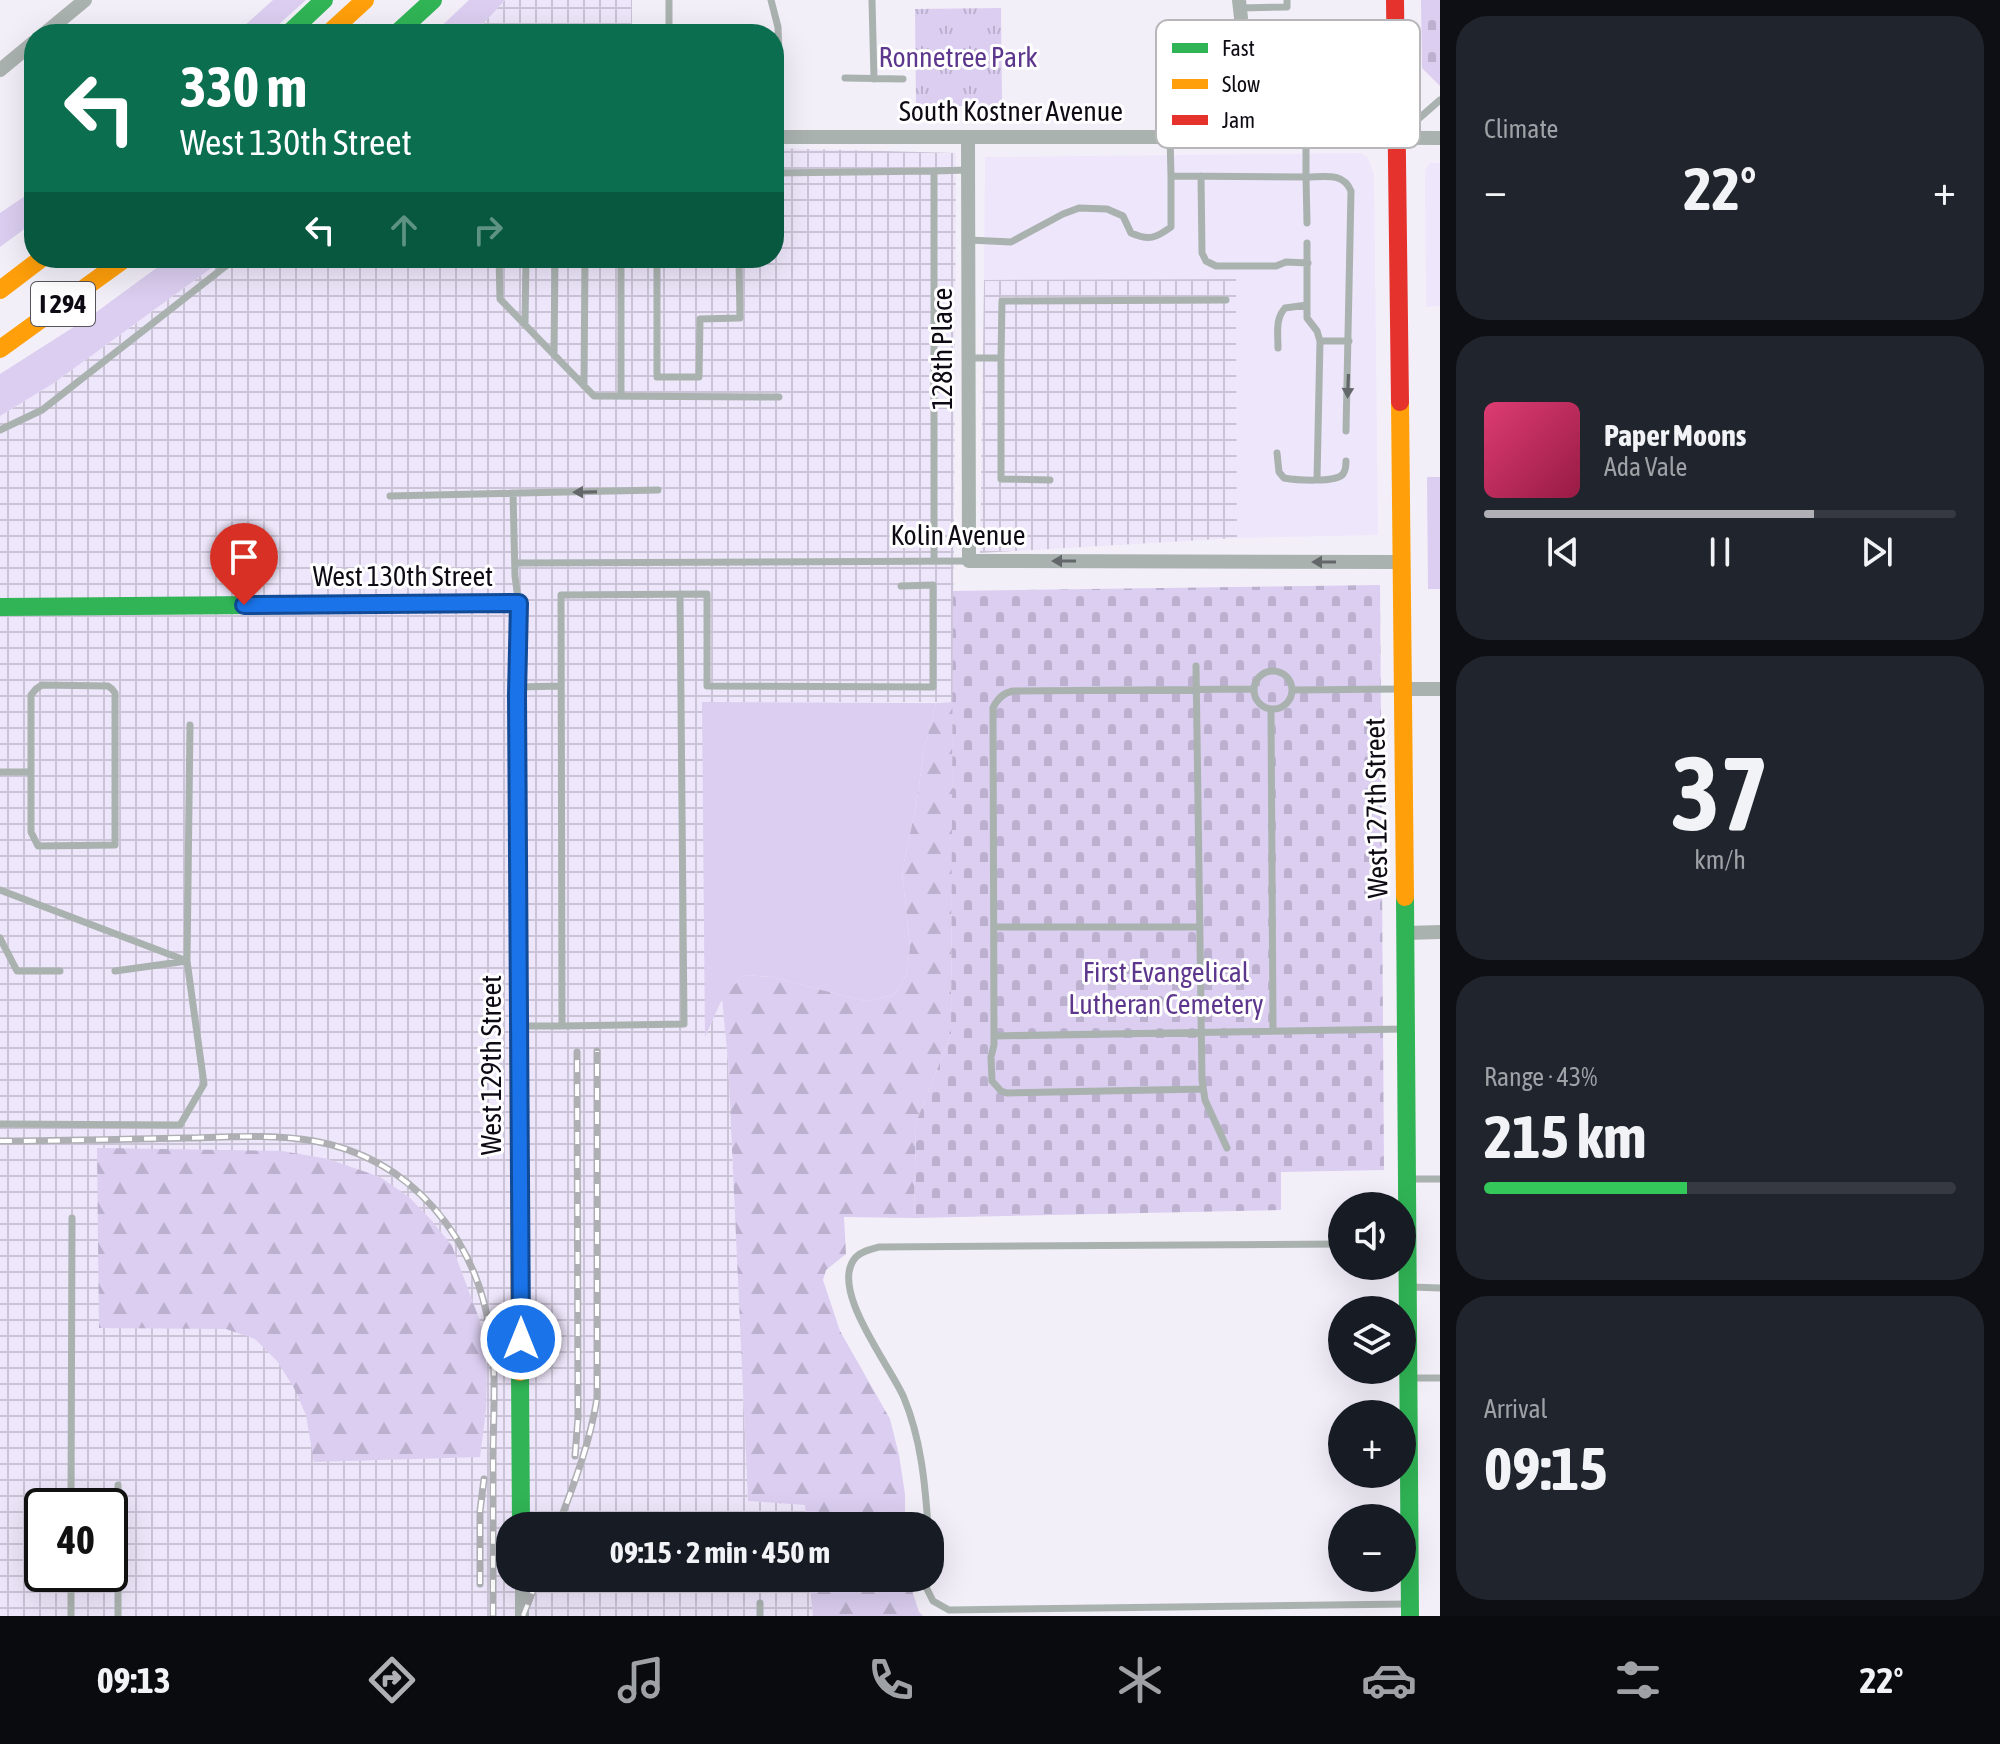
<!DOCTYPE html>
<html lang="en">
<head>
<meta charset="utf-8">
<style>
  :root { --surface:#171b24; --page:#20242c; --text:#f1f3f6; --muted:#9ea1a6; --line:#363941; --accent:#afafb5 }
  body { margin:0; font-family:"Asap Condensed",sans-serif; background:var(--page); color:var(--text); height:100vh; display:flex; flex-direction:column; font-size:30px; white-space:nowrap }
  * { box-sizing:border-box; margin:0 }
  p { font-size:26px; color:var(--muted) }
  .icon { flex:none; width:44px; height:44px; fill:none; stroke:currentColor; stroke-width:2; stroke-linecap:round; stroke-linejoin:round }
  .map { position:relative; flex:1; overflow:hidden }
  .side { display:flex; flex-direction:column; gap:16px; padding:16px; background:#0d0f14; width:560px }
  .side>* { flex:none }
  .guide { position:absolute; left:24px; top:24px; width:760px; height:244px; border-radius:32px; box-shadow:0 8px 32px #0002; background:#0b6e4f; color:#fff; overflow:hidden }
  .tools { position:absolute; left:1328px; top:1192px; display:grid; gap:16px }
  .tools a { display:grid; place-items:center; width:88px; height:88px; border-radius:50%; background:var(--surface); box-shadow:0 8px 32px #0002; font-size:40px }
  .speed { position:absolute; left:24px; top:1488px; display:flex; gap:16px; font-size:40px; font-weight:700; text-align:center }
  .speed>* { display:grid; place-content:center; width:104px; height:104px; border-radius:50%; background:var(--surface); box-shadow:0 8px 32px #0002; line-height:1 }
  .speed .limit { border:4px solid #111; border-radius:12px; background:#fff; color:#111 }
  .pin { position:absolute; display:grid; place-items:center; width:68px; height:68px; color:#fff; margin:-82px -34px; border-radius:50% 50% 50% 0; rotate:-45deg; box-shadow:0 0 8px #0007 }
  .pin .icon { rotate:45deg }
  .me { position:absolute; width:88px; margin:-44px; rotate:0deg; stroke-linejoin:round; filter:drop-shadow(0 0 6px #0008) }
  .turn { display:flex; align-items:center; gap:28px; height:168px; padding:0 24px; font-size:36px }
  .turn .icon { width:104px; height:104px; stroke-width:2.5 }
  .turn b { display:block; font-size:56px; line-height:68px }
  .lanes { display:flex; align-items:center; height:76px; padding:0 24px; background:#0003; justify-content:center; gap:40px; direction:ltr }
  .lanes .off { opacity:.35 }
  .big { font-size:60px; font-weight:700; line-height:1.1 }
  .side .widget { flex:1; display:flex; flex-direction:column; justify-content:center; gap:12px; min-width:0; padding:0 28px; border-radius:32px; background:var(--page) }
  .side .dial { align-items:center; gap:0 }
  .dial b { font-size:104px; line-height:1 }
  .song { display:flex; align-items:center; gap:24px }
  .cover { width:96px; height:96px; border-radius:12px; background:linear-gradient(135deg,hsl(340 70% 55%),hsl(340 70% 35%)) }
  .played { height:8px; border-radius:4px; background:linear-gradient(90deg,var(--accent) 70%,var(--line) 70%) }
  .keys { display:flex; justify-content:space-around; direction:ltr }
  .heat { display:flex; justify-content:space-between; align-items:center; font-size:44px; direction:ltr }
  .charge { height:12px; border-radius:6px; background:linear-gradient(90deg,#34c759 43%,var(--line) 0) }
  .trip { position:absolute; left:496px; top:1512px; width:448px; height:80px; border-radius:32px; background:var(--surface); box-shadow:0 8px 32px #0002; font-weight:700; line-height:80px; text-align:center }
  .tab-bar { display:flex; height:128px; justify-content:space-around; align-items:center; background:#090b0e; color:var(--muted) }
  .tab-bar .icon { width:56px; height:56px }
  .tab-bar .selected { color:var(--accent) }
  .tab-bar b { font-size:36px; color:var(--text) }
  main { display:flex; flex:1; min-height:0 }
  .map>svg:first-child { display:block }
  .built { fill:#eee6fb }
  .industrial { fill:url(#industrial-grid); fill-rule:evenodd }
  .grass { fill:#dbcef0 }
  .forest { fill:url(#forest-firs) }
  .cemetery { fill:url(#cemetery-stones) }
  .park { fill:url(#park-tufts) }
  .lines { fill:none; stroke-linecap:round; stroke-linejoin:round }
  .lane { stroke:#aab2b0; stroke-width:7 }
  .street { stroke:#aab2b0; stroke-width:14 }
  .fast { stroke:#30b455; stroke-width:18 }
  .slow { stroke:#ff9f0a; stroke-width:18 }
  .jam { stroke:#e5322d; stroke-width:18 }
  .rail-casing { stroke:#aeafb3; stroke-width:7 }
  .rail { stroke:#fff; stroke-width:4; stroke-dasharray:12; stroke-linecap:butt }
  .oneway { fill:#64676a }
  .route-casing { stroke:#114b97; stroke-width:20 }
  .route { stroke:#1a73e8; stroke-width:14 }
  .labels { text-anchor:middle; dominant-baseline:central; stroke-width:6; stroke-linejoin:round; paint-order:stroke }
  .shield { fill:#fff; stroke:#57545b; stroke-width:2 }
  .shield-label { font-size:26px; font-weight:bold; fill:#0f0b15 }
  .park-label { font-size:28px; fill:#5d368d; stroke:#fff }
  .street-label { font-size:28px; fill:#0f0b15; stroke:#fff }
  .key { fill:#fff; stroke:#b7b6b9; stroke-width:2 }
  .key-label { font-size:22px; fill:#0f0b15 }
</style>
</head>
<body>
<main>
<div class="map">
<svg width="1440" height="1616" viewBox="0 0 1440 1616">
  <defs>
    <pattern id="industrial-grid" width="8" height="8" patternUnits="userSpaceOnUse" patternTransform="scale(2)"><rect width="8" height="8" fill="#eee6fb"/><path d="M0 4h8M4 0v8" fill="none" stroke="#cbc4d6"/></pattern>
    <pattern id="forest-firs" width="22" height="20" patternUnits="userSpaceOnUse" patternTransform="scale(2)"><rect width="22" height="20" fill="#dbcef0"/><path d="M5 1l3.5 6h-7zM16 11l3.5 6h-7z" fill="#bbb0cd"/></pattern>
    <pattern id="cemetery-stones" width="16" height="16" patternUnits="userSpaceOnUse" patternTransform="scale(2)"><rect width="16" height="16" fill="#dbcef0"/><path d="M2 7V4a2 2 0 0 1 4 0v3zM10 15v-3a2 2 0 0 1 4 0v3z" fill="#bbb0cd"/></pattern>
    <pattern id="park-tufts" width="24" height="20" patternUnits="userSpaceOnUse" patternTransform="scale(2)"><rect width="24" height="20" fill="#dbcef0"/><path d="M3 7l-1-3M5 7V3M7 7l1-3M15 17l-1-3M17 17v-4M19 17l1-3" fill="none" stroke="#bbb0cd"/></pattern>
  </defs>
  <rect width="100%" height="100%" fill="#f3eff9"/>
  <!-- built -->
  <path class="built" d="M1361 153 1368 158 1374 175 1378 535 1237 538 1236 279 984 280 985 157Z
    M1429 163H1440V306L1426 307 1425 171Z"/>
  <!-- industrial -->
  <path class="industrial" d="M505 0H632V34H474Z
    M774 148 956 153 953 702H703L706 1035 722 998 728 1061 748 1501 805 1505 806 1526H510V1578H809L813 1616H0V416L54 383 225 258H774ZM42 1506H110V1574H42Z
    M1236 279 1237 538 980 553 984 280Z"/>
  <!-- grass -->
  <path class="grass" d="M273 0H306L268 34H235Z
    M469 0H505L474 34H433Z
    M34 190V222L0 247V213Z
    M170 258H225L54 383 0 416V374L91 316Z
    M1427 477H1440V589H1428Z
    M702 702 936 703 924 750 916 806 902 871 910 947 906 976 894 995 865 1001 771 977 744 975 722 999 705 1037Z"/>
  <!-- forest -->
  <path class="forest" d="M953 702 951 1035 916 1122 914 1218 844 1217 846 1254 826 1270 823 1280 840 1331 890 1419 899 1455 905 1494V1526H806L805 1505 748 1501 728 1061 722 998 744 975 771 977 865 1001 894 995 906 976 910 947 902 871 916 806 924 750 936 703Z
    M97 1148 282 1151 328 1159 380 1177 409 1197 432 1221 452 1246 480 1321 487 1369 486 1410 480 1457 314 1462 306 1415 294 1388 277 1361 255 1339 226 1329 99 1328Z
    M809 1578H908L919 1612 923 1616H813Z"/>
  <!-- cemetery -->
  <path class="cemetery" d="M1421 0H1440V86L1422 68Z
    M1380 585 1384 1170 1281 1172V1210L914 1218 916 1122 951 1035 953 591Z"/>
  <!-- park -->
  <path class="park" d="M1001 8 1002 106H916L915 9Z"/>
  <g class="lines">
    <!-- lane -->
    <path class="lane" d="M771 0 778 27 780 86 774 93
      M872 0 874 79
      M1240 8 1287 7V0
      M669 34V0
      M845 78 903 79
      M1400 135 1440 100
      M1170 137 1171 176 1306 177 1307 223
      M1306 138V177C1325 177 1343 172 1351 191L1346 431
      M934 171 968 170
      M774 173 934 171V561
      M1201 176 1202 253 1206 261 1216 266H1276L1286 262 1308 263
      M969 240 1011 242 1063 214 1079 208 1107 209 1123 216 1131 233C1149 241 1156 238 1171 227V176
      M1307 243V318L1317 331 1320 341 1317 479
      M499 258 500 299 594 396 779 397
      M621 258V396
      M657 258V377H699L700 319 740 318 739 258
      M525 324 526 258
      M1320 341H1349
      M1278 348C1278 333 1275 319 1285 308L1307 305
      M554 355 555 258
      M968 358H1001L1002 301 1226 300
      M1001 358V479L1050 480
      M584 386 585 258
      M0 430 42 410 236 258
      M1277 453 1279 472 1284 478C1295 480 1336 483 1343 474 1346 470 1346 465 1346 461
      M513 493 515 576 518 599
      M390 496 658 490
      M515 563 969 561
      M680 594 684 1024 562 1026 561 595 707 594V686L933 687V585L901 586
      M1196 666 1202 1080 1205 1100 1227 1148
      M1254 690a19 19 0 1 1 38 0a19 19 0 1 1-38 0Z
      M42 685 108 686 112 689 115 693V845L38 846 31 832V695L36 689Z
      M519 687 561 686
      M1292 690 1401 689
      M1271 709 1273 1030
      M0 772H30
      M0 890 187 961 204 1084 180 1125 0 1124
      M994 927H1200
      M0 938 17 971H60
      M115 971 187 961 190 725
      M521 1026H562
      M994 1036 1405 1029
      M1203 1089 1007 1093 1001 1091 992 1081 991 1057 994 1045 993 708C997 699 1003 693 1013 691L1254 689
      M1410 1179H1440
      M1411 1287 1440 1288
      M1411 1378H1440
      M71 1506 72 1218
      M928 1526C925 1483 921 1439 904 1398 892 1368 827 1288 856 1257 862 1251 871 1249 879 1247L1342 1244
      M927 1578 926 1587 933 1601 949 1610 1408 1604
      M71 1616V1574
      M118 1616V1485
      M760 1616V1603"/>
    <!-- street -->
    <path class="street" d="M1239 0 1241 18 1240 137
      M44 34 85 0
      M0 70 34 42
      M774 137H1240L1440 138
      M968 137 969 561 1402 562
      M1403 689H1440
      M1406 933 1440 932
      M522 1578V1616"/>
    <!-- fast -->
    <path class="fast" d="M288 34 324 0
      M396 34 433 0
      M0 607 519 603 518 669
      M1405 897 1410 1616
      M520 1372 521 1526"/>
    <!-- slow -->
    <path class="slow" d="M328 34 365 0
      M0 290 42 258
      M0 349 126 258
      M1400 402 1405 897
      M518 946 520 1372"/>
    <!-- jam -->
    <path class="jam" d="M1395 0 1400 402
      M518 669V946"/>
    <!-- rail casing -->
    <g class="rail-casing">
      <path id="rail" d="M0 1141C62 1141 125 1139 187 1138 230 1137 272 1134 314 1141 411 1158 476 1237 490 1332 497 1373 493 1417 493 1459 493 1511 493 1564 493 1616
        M575 1456 578 1418 577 1052
        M558 1526C574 1484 590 1443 597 1398V1051
        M480 1584V1511L484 1479
        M523 1616 538 1578"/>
    </g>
    <!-- rail -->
    <use href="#rail" class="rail"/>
  </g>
  <!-- one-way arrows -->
  <defs><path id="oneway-solid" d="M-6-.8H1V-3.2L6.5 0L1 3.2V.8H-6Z" transform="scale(2)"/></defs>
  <g class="oneway">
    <use href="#oneway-solid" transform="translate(1348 386) rotate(92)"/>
    <use href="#oneway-solid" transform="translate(585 492) rotate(179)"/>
    <use href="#oneway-solid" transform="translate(1064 561) rotate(-180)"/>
    <use href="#oneway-solid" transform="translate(1324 562) rotate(-180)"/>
  </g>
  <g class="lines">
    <!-- route casing -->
    <g class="route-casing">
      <path id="route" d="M244 605 519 603 517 695 521 1339"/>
    </g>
    <!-- route -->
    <use href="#route" class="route"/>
  </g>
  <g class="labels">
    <!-- shield labels -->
    <rect class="shield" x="31" y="282" width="64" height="44" rx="6"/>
    <g class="shield-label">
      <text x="63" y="304">I 294</text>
    </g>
    <!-- park labels -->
    <g class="park-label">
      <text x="958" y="57">Ronnetree Park</text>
      <text x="1166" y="972">First Evangelical<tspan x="1166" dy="32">Lutheran Cemetery</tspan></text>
    </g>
    <!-- street labels -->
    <g class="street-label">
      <text x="1011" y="111">South Kostner Avenue</text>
      <text transform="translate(942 349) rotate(-90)">128th Place</text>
      <text x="958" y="535">Kolin Avenue</text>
      <text x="403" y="576">West 130th Street</text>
      <text transform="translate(1376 808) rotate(-91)">West 127th Street</text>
      <text transform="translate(491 1065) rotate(-90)">West 129th Street</text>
    </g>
  </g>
  <!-- legend -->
  <rect x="1156" y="20" width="264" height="128" rx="12" class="key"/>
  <rect x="1172" y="43" width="36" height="10" fill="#30b455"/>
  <rect x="1172" y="79" width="36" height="10" fill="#ff9f0a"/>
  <rect x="1172" y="115" width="36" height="10" fill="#e5322d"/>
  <g class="key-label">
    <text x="1222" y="56">Fast</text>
    <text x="1222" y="92">Slow</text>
    <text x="1222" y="128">Jam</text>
  </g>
</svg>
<div class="tools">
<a><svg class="icon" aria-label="sound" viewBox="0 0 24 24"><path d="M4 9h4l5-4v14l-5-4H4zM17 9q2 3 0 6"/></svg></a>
<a><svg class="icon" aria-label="layers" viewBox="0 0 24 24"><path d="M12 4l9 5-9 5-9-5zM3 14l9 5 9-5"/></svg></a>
<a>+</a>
<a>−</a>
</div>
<div class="speed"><div class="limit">40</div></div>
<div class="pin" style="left:244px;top:605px;background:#d93025"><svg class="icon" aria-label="arrive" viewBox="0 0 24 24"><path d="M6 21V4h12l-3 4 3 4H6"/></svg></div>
<svg class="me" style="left:521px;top:1339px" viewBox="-20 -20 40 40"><circle r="17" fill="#1a73e8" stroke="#fff" stroke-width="3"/><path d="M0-11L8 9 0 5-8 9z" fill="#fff"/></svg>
<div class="trip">09:15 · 2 min · 450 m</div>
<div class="guide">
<div class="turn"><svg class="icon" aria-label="left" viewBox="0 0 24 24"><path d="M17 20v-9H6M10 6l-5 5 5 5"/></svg><div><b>330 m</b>West 130th Street</div></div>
<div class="lanes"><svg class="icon" aria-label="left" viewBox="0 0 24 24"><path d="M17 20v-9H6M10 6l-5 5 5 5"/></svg><svg class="icon off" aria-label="ahead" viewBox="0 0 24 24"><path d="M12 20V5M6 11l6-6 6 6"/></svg><svg class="icon off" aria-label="right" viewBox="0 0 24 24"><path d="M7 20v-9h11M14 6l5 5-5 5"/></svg></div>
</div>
</div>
<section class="side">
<div class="widget"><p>Climate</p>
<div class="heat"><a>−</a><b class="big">22°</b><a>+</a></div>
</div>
<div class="widget">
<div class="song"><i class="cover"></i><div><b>Paper Moons</b><p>Ada Vale</p></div></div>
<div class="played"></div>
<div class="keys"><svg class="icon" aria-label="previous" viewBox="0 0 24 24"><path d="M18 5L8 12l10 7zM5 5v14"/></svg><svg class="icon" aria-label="pause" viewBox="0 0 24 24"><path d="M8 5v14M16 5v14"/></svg><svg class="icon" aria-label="next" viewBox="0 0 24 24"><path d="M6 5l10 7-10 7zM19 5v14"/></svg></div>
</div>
<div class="widget dial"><b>37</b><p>km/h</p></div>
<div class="widget"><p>Range · 43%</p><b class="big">215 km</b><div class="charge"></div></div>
<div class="widget"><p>Arrival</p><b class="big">09:15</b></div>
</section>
</main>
<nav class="tab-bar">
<b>09:13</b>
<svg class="icon selected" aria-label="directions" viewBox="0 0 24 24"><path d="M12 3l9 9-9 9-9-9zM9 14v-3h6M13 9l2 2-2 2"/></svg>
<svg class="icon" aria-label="music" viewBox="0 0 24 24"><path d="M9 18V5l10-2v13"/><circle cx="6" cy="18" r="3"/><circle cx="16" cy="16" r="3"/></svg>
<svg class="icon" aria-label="phone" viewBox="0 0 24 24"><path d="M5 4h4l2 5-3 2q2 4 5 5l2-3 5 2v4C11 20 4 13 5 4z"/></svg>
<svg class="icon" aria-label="climate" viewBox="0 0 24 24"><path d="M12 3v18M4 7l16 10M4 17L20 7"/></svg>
<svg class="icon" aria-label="car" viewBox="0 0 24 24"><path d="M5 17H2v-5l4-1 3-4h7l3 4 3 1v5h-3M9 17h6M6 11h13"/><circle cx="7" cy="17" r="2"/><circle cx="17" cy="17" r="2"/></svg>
<svg class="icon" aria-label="filters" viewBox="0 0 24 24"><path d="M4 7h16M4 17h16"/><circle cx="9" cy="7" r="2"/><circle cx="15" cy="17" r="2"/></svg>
<b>22°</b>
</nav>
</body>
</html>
